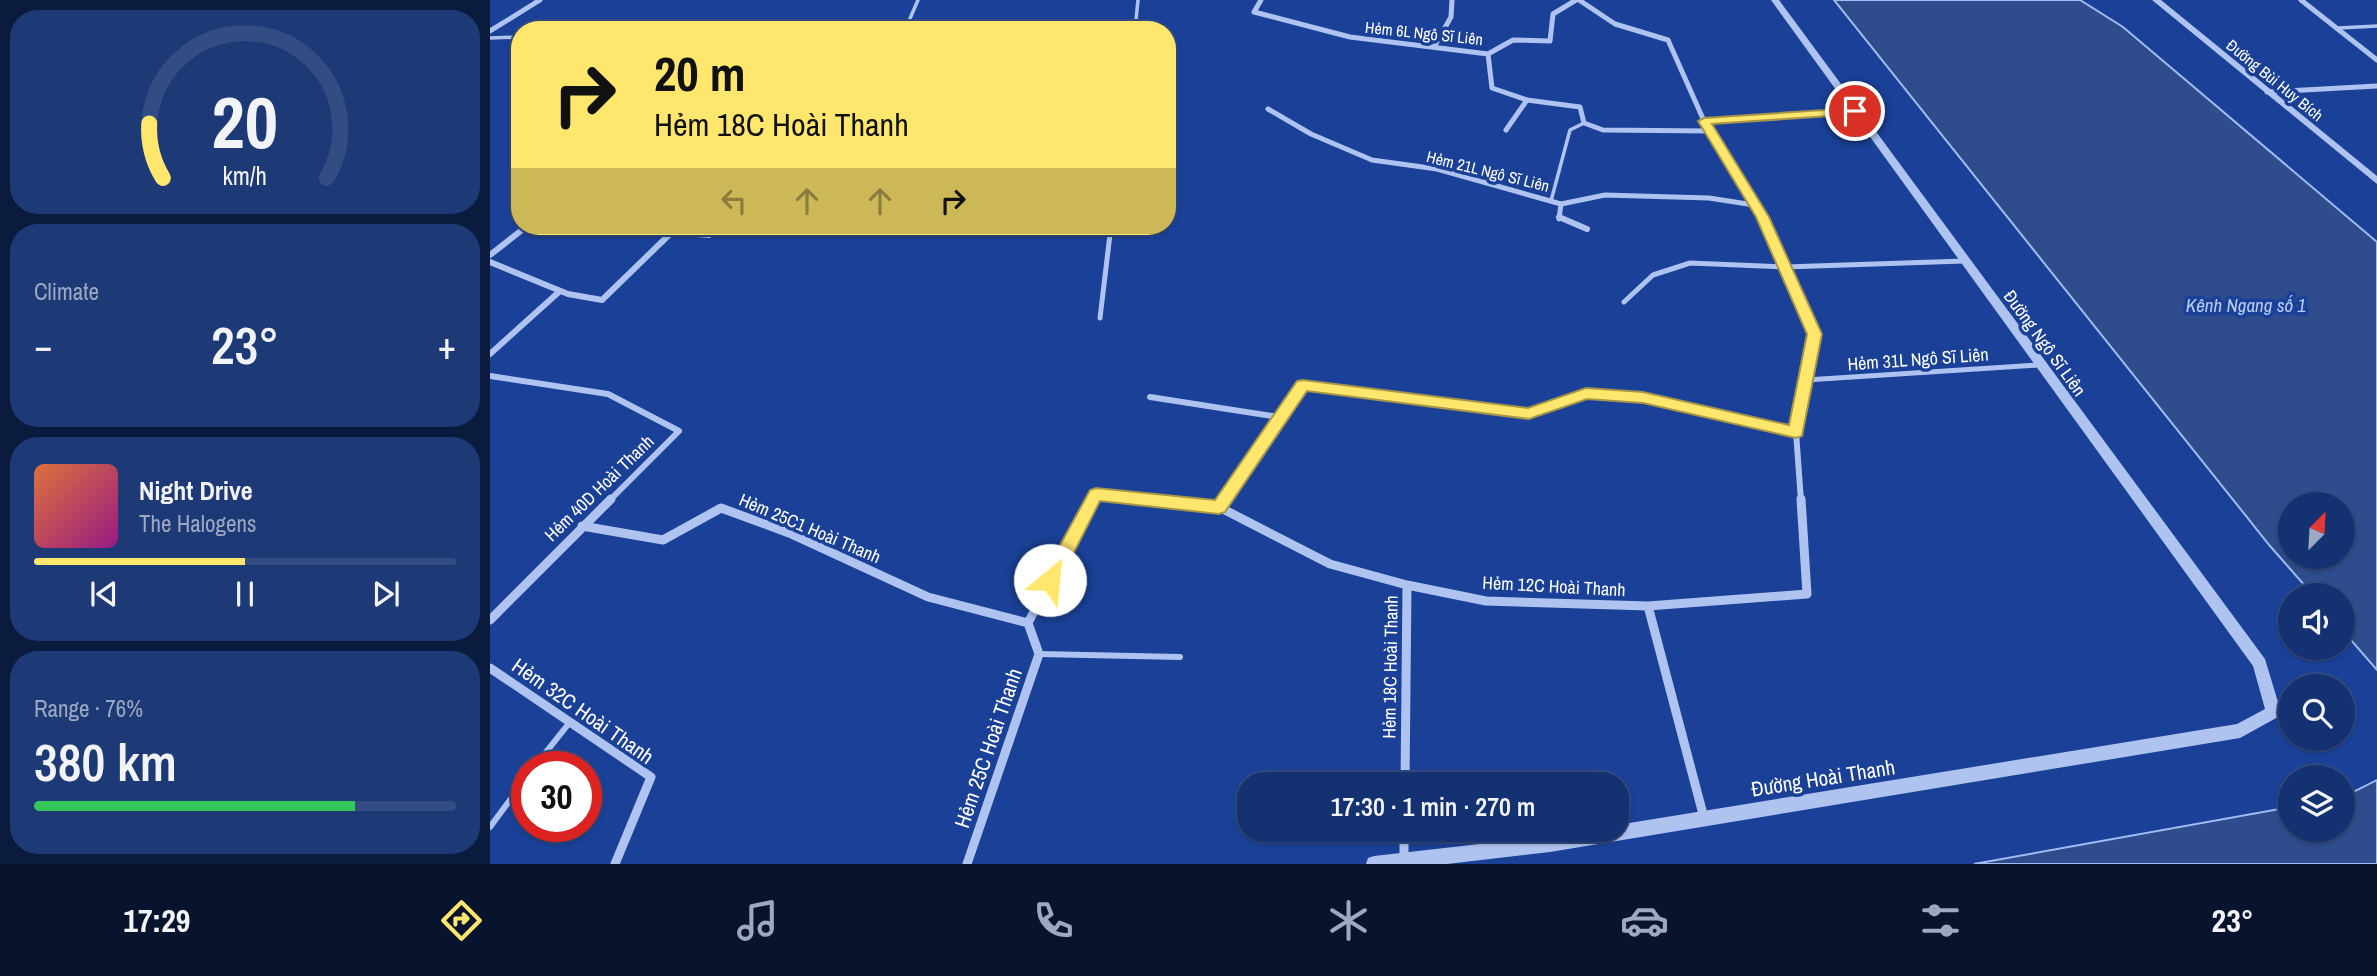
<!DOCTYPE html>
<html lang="en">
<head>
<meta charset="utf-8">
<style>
  :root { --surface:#143171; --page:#1d3976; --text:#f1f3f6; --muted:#9da9c3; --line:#334c84; --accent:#ffe76d }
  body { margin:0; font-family:"Archivo Narrow",sans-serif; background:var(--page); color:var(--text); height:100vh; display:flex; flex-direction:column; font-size:26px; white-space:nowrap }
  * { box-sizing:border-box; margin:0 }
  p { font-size:23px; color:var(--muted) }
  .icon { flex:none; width:38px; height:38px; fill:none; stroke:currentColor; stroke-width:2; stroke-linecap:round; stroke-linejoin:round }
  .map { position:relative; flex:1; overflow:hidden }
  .panel { display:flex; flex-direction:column; gap:10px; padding:10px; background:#0b1b3e; width:490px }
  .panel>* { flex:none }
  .guide { position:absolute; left:21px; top:21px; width:665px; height:214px; border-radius:28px; box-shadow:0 2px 5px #0004,0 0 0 2px var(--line); background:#ffe76d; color:#111; overflow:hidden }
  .needle { width:46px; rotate:24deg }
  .tools { position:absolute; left:1788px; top:492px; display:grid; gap:14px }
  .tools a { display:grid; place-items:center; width:77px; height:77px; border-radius:50%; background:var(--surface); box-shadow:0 2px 5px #0004,0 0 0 2px var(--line); font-size:35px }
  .speed { position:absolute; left:21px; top:751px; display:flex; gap:14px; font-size:35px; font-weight:700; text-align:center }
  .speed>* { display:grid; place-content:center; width:91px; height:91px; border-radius:50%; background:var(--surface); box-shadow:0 2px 5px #0004,0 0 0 2px var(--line); line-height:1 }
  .speed .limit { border:10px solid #d22; background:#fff; color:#111 }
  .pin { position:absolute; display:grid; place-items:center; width:60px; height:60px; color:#fff; margin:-30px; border:4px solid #fff; border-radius:50%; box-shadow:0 2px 7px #0007 }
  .me { position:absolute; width:77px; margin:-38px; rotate:28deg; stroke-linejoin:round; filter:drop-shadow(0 0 5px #0008) }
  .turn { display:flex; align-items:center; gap:24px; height:147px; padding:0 28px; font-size:32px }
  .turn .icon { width:91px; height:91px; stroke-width:2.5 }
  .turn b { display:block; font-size:49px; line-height:60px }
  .lanes { display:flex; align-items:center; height:66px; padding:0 28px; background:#0003; justify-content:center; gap:35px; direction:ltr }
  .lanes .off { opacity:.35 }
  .big { font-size:52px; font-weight:600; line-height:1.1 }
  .panel .tile { flex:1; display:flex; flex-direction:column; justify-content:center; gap:10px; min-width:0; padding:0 24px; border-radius:28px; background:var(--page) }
  .panel .dial { align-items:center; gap:0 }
  .dial svg { height:182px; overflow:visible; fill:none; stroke:var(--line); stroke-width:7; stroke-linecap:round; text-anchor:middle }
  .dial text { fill:var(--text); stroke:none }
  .song { display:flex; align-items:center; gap:21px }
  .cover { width:84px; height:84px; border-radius:10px; background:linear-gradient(135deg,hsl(20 70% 55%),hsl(310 70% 35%)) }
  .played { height:7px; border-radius:4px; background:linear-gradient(90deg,var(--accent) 50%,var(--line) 50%) }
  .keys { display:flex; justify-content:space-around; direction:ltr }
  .heat { display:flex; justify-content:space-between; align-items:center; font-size:38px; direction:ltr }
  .charge { height:10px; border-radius:5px; background:linear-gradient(90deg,#34c759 76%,var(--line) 0) }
  .trip { position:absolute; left:747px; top:772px; width:392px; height:70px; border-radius:28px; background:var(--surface); box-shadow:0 2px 5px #0004,0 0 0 2px var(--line); font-weight:600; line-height:70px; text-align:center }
  .tab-bar { display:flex; height:112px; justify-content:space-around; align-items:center; background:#08142d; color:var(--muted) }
  .tab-bar .icon { width:49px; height:49px }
  .tab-bar .active { color:var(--accent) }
  .tab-bar b { font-size:32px; color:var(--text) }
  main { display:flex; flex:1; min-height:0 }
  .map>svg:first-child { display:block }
  .water { fill:#2f4c8c; stroke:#a0bcf2; stroke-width:2; fill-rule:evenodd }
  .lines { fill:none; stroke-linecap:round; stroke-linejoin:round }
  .service-far2 { stroke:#aec3f0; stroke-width:3.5 }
  .service-far1 { stroke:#aec3f0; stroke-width:5 }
  .service { stroke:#aec3f0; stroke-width:6 }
  .minor-far2 { stroke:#aec3f0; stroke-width:5 }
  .minor-far1 { stroke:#aec3f0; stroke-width:6 }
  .minor { stroke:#aec3f0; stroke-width:9 }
  .tertiary { fill:#aec3f0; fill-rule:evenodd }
  .route { fill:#ffe76d; stroke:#a69647; stroke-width:2 }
  .labels { text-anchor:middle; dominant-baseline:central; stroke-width:7; stroke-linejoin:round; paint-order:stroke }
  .far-street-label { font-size:16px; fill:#fff; stroke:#1a4197 }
  .street-label { font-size:18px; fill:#fff; stroke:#1a4197 }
  .water-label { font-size:19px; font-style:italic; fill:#bacef7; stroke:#1a4197 }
  .near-street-label { font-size:21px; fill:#fff; stroke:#1a4197 }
</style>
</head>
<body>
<main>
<section class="panel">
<div class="tile dial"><svg viewBox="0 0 100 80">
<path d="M14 69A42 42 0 1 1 86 69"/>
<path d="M14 69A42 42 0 0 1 8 45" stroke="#ffe76d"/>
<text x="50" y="56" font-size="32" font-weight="700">20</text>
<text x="50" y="72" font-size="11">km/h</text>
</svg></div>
<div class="tile"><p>Climate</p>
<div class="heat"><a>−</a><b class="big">23°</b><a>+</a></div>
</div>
<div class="tile">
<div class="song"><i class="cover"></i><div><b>Night Drive</b><p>The Halogens</p></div></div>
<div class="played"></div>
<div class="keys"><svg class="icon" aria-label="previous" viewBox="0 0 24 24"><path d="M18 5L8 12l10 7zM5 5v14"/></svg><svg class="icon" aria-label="pause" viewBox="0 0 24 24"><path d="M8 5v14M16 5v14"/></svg><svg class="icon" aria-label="next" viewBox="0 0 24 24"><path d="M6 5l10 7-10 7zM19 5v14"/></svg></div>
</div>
<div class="tile"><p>Range · 76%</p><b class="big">380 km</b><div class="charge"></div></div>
</section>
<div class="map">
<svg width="1887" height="864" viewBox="0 0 1887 864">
  <rect width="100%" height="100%" fill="#1a4197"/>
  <!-- water -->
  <path class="water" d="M1344 0H1590L1633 27 1887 242V670L1853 631V595H1823L1780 546ZM1801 504H1853V556H1801Z
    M1887 780V864H1484L1801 807V830H1853V797Z"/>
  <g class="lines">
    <!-- service-far2 -->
    <path class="service-far2" d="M1849 28 1887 26
      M415 30 428 0
      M645 30 648 0
      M0 38 30 37
      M1061 201 1080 130 1094 123"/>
    <!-- service-far1 -->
    <path class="service-far1" d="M1295 267 1325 334 1316 380
      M1134 302 1163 275 1200 263 1295 267 1474 261
      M610 318 621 226
      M789 417 813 385 1039 413 1096 394 1153 397 1306 432 1316 380 1549 365"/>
    <!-- service -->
    <path class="service" d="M549 654 690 657
      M45 766 80 722
      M0 827 37 777"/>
    <!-- minor-far2 -->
    <path class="minor-far2" d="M771 0 764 12 860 37 998 54 1023 40 1060 41 1063 14 1086 0
      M1089 0 1125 24 1178 40 1214 121
      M1811 0 1887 60
      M0 31 50 0
      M944 47 961 17 962 0
      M998 54 1002 88 1037 100 1090 107 1094 123 1113 130 1219 131 1214 121 1365 112
      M1777 92 1887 86
      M778 109 821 134 882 160 947 169 1071 204 1115 195 1219 198 1264 205 1242 164 1219 131
      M1016 130 1037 100
      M1264 205 1273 219
      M1069 219 1071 204"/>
    <!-- minor-far1 -->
    <path class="minor-far1" d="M1069 217 1097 229
      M1272 217 1295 267
      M0 255 37 226
      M0 262 78 294 112 300 182 232 219 235 231 226
      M0 354 70 291
      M0 376 118 394 189 431 119 501
      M660 397 789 417 733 501
      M1306 432 1311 501
      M603 501 606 494 669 501"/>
    <!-- minor -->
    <path class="minor" d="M652 499 729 507 840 564 917 585 915 784
      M729 507 734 499
      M92 526 173 540 231 508 299 533 438 597 538 623
      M917 585 996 601 1158 606 1214 818
      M1158 606 1317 594 1311 499
      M0 620 121 499
      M0 668 161 777 125 864
      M914 830V860
      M477 864 549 654 538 623 603 499"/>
    <!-- tertiary -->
    <path class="tertiary" d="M1281 0H1289L1775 659 1791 712 1788 717 1750 738 1060 852 957 864H876L878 858 884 856 1060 836 1099 830H1127V825L1747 724 1775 709 1763 666Z
      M1662 0H1671L1887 176V184Z"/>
  </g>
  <!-- route -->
  <path class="route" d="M1365 108 1369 109V114L1222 124 1279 217 1332 334 1312 436 1306 438 1153 403 1097 399 1039 419 817 391 735 512 729 514 610 501 567 586 560 588 554 586 551 580 600 490 606 488 725 500 807 381 813 380 1038 408 1096 388 1153 392 1299 425 1317 334 1266 217 1208 121 1214 118Z"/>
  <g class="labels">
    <!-- far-street labels -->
    <g class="far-street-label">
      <text transform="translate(934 33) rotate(6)">Hẻm 6L Ngô Sĩ Liên</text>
      <text transform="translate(1785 80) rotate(39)">Đường Bùi Huy Bích</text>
      <text transform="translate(998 171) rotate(14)">Hẻm 21L Ngô Sĩ Liên</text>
    </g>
    <!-- street labels -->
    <g class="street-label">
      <text transform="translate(1555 343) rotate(54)">Đường Ngô Sĩ Liên</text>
      <text transform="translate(1428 359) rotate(-4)">Hẻm 31L Ngô Sĩ Liên</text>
      <text transform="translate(109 488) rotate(-44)">Hẻm 40D Hoài Thanh</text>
      <text transform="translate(320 528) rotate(23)">Hẻm 25C1 Hoài Thanh</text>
      <text transform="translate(1064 586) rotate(3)">Hẻm 12C Hoài Thanh</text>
      <text transform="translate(900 667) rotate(-89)">Hẻm 18C Hoài Thanh</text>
    </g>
    <!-- water labels -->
    <g class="water-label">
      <text x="1756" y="305">Kênh Ngang số 1</text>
    </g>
    <!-- near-street labels -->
    <g class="near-street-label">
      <text transform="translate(93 711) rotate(35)">Hẻm 32C Hoài Thanh</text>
      <text transform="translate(498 748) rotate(-71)">Hẻm 25C Hoài Thanh</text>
      <text transform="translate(1333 778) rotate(-9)">Đường Hoài Thanh</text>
    </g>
  </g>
</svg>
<div class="tools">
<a><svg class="needle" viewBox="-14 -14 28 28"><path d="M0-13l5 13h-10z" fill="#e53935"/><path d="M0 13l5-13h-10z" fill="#9da9c3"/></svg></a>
<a><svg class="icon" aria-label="sound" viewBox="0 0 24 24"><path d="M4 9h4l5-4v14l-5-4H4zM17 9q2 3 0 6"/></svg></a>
<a><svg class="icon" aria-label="search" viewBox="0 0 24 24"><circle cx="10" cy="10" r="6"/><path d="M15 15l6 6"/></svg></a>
<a><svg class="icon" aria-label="layers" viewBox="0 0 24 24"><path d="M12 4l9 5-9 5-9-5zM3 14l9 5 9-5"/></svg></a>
</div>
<div class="speed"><div class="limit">30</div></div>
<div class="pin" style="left:1365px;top:111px;background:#d93025"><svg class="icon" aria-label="arrive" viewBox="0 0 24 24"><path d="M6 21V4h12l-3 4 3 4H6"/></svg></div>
<svg class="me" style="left:560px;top:580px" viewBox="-20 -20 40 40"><circle r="19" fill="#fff"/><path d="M0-13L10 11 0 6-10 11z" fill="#ffe76d"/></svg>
<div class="trip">17:30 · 1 min · 270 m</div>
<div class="guide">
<div class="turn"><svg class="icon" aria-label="right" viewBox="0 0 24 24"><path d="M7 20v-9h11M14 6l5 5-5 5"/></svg><div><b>20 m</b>Hẻm 18C Hoài Thanh</div></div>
<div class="lanes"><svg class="icon off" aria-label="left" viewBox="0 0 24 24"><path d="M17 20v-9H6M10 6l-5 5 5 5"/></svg><svg class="icon off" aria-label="ahead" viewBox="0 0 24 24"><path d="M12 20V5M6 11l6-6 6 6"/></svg><svg class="icon off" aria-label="ahead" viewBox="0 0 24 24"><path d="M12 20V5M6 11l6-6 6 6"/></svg><svg class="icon" aria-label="right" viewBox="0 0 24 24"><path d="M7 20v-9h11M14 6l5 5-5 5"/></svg></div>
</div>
</div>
</main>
<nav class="tab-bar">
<b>17:29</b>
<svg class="icon active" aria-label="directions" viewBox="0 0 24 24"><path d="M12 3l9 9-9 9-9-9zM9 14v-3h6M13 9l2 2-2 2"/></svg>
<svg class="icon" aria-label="music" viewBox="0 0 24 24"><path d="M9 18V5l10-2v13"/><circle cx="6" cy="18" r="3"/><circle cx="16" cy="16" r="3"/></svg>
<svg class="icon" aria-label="phone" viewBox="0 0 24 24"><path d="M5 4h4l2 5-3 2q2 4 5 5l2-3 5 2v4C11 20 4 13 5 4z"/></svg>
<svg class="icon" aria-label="climate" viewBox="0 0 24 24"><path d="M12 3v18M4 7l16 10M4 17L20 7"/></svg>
<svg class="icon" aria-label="car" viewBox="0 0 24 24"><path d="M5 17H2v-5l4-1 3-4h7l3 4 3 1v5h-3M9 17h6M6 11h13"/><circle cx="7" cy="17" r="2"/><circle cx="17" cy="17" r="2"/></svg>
<svg class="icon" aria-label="filters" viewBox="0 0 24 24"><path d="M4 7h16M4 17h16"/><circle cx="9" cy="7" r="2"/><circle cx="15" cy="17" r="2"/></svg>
<b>23°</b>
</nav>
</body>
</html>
